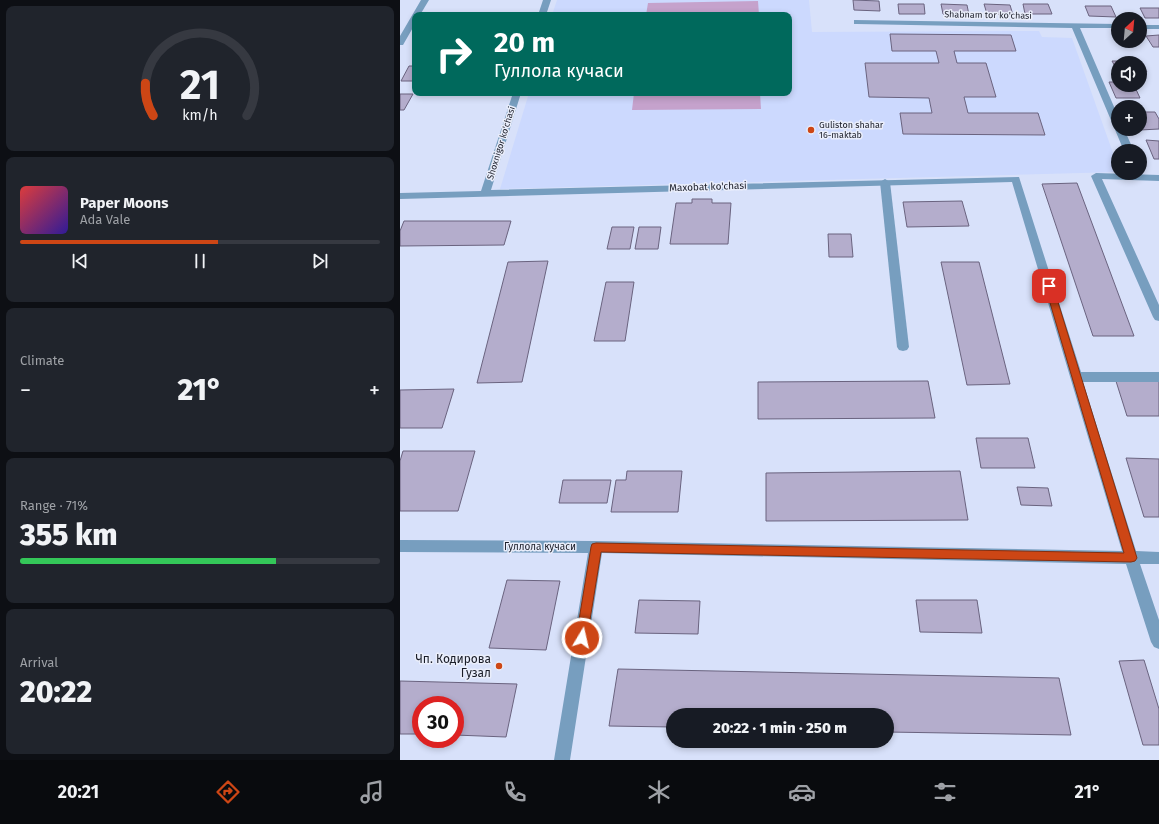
<!DOCTYPE html>
<html lang="en">
<head>
<meta charset="utf-8">
<style>
  :root { --surface:#171b24; --page:#20242c; --text:#f1f3f6; --muted:#9ea1a6; --line:#363941; --accent:#cd4615 }
  body { margin:0; font-family:"Fira Sans",sans-serif; background:var(--page); color:var(--text); height:100vh; display:flex; flex-direction:column; font-size:15px; white-space:nowrap }
  * { box-sizing:border-box; margin:0 }
  p { font-size:13px; color:var(--muted) }
  .icon { flex:none; width:22px; height:22px; fill:none; stroke:currentColor; stroke-width:2; stroke-linecap:round; stroke-linejoin:round }
  .map { position:relative; flex:1; overflow:hidden }
  .details { display:flex; flex-direction:column; gap:6px; padding:6px; background:#0d0f14; width:400px }
  .details>* { flex:none }
  .hud { position:absolute; left:12px; top:12px; width:380px; height:84px; border-radius:8px; box-shadow:0 2px 6px #0003; background:#00695c; color:#fff; overflow:hidden }
  .needle { width:26px; rotate:26deg }
  .controls { position:absolute; left:711px; top:12px; display:grid; gap:8px }
  .controls a { display:grid; place-items:center; width:36px; height:36px; border-radius:50%; background:var(--surface); box-shadow:0 2px 6px #0003; font-size:20px }
  .speed { position:absolute; left:12px; top:696px; display:flex; gap:8px; font-size:20px; font-weight:700; text-align:center }
  .speed>* { display:grid; place-content:center; width:52px; height:52px; border-radius:50%; background:var(--surface); box-shadow:0 2px 6px #0003; line-height:1 }
  .speed .limit { border:6px solid #d22; background:#fff; color:#111 }
  .pin { position:absolute; display:grid; place-items:center; width:34px; height:34px; color:#fff; margin:-17px; border-radius:8px; box-shadow:0 2px 6px #0006 }
  .me { position:absolute; width:44px; margin:-22px; rotate:9deg; stroke-linejoin:round; filter:drop-shadow(0 0 3px #0008) }
  .turn { display:flex; align-items:center; gap:14px; height:84px; padding:0 16px; font-size:18px }
  .turn .icon { width:52px; height:52px; stroke-width:2.5 }
  .turn b { display:block; font-size:28px; line-height:34px }
  .big { font-size:30px; font-weight:800; line-height:1.1 }
  .details .tile { flex:1; display:flex; flex-direction:column; justify-content:center; gap:6px; min-width:0; padding:0 14px; border-radius:8px; background:var(--page) }
  .details .dial { align-items:center; gap:0 }
  .dial svg { height:104px; overflow:visible; fill:none; stroke:var(--line); stroke-width:7; stroke-linecap:round; text-anchor:middle }
  .dial text { fill:var(--text); stroke:none }
  .song { display:flex; align-items:center; gap:12px }
  .cover { width:48px; height:48px; border-radius:6px; background:linear-gradient(135deg,hsl(0 70% 55%),hsl(250 70% 35%)) }
  .played { height:4px; border-radius:2px; background:linear-gradient(90deg,var(--accent) 55%,var(--line) 55%) }
  .keys { display:flex; justify-content:space-around; direction:ltr }
  .heat { display:flex; justify-content:space-between; align-items:center; font-size:22px; direction:ltr }
  .charge { height:6px; border-radius:3px; background:linear-gradient(90deg,#34c759 71%,var(--line) 0) }
  .trip { position:absolute; left:266px; top:708px; width:228px; height:40px; border-radius:20px; background:var(--surface); box-shadow:0 2px 6px #0003; font-weight:800; line-height:40px; text-align:center }
  .tab-bar { display:flex; height:64px; justify-content:space-around; align-items:center; background:#090b0e; color:var(--muted) }
  .tab-bar .icon { width:28px; height:28px }
  .tab-bar .current { color:var(--accent) }
  .tab-bar b { font-size:18px; color:var(--text) }
  main { display:flex; flex:1; min-height:0 }
  .map>svg:first-child { display:block }
  .built { fill:#ccd9fe }
  .green { fill:#c5a2cc }
  .building { fill:#b4adcc; stroke:#6a637f }
  .lines { fill:none; stroke-linecap:round; stroke-linejoin:round }
  .lane { fill:#779ebf; fill-rule:evenodd }
  .street { fill:#779ebf; fill-rule:evenodd }
  .route { fill:#cd4615; stroke:#852e0e }
  .poi-dot { fill:#cd4615; stroke:#eaeefb; stroke-width:1.5 }
  .labels { text-anchor:middle; dominant-baseline:central; stroke-width:3; stroke-linejoin:round; paint-order:stroke }
  .far-street-label { font-size:9px; fill:#1a1d28; stroke:#eaeefb }
  .far-poi-label { font-size:9px; fill:#1a1d28; stroke:#eaeefb; text-anchor:start }
  .street-label { font-size:10px; fill:#1a1d28; stroke:#eaeefb }
  .near-poi-label { font-size:12px; fill:#1a1d28; stroke:#eaeefb; text-anchor:end }
</style>
</head>
<body>
<main>
<section class="details">
<div class="tile dial"><svg viewBox="0 0 100 80">
<path d="M14 69A42 42 0 1 1 86 69"/>
<path d="M14 69A42 42 0 0 1 8 44" stroke="#cd4615"/>
<text x="50" y="56" font-size="32" font-weight="700">21</text>
<text x="50" y="72" font-size="11">km/h</text>
</svg></div>
<div class="tile">
<div class="song"><i class="cover"></i><div><b>Paper Moons</b><p>Ada Vale</p></div></div>
<div class="played"></div>
<div class="keys"><svg class="icon" aria-label="previous" viewBox="0 0 24 24"><path d="M18 5L8 12l10 7zM5 5v14"/></svg><svg class="icon" aria-label="pause" viewBox="0 0 24 24"><path d="M8 5v14M16 5v14"/></svg><svg class="icon" aria-label="next" viewBox="0 0 24 24"><path d="M6 5l10 7-10 7zM19 5v14"/></svg></div>
</div>
<div class="tile"><p>Climate</p>
<div class="heat"><a>−</a><b class="big">21°</b><a>+</a></div>
</div>
<div class="tile"><p>Range · 71%</p><b class="big">355 km</b><div class="charge"></div></div>
<div class="tile"><p>Arrival</p><b class="big">20:22</b></div>
</section>
<div class="map">
<svg width="759" height="760" viewBox="0 0 759 760">
  <rect width="100%" height="100%" fill="#d8e1fa"/>
  <!-- built -->
  <path class="built" d="M157 0H409L412 32 639 31 642 37 672 38 718 167V172L100 189 129 93H389V15H152Z"/>
  <!-- green -->
  <path class="green" d="M358 1 359 15H246L248 3Z
    M234 93H360L361 109 232 110Z"/>
  <!-- building -->
  <path class="building" d="M453 0 479 1 480 11 454 10Z
    M498 4H524L525 14H499Z
    M541 4 567 5 569 15 543 14Z
    M584 4 610 5 613 15 587 14Z
    M623 4H648L652 14H625Z
    M685 6H711L716 17 689 16Z
    M740 8H759V18H745Z
    M490 34 611 35 616 51H554L557 63H586L596 97H564L568 113H638L645 135 503 134 500 113H532L529 98 469 97 465 63H539L536 51H492Z
    M759 35V47H753L746 36Z
    M712 61H739L747 72 740 73V63H718V72Z
    M9 66H15V81H1Z
    M709 82H718V85H734L740 98H716Z
    M0 94H13L4 110H0Z
    M740 112H755L759 119V129L740 130Z
    M746 140 759 141V159H754Z
    M677 183 734 336H693L642 184Z
    M292 199H312V203H331L328 244H270L276 203H292Z
    M562 201 569 226 507 227 503 202Z
    M4 221H111L104 245 0 246V231Z
    M212 227H234L230 249H207Z
    M239 227H261L258 249H235Z
    M428 234H451L453 257H429Z
    M148 261 122 382 77 383 108 262Z
    M541 262H579L610 384 567 385Z
    M206 282H234L225 341H194Z
    M715 378H759V416H727Z
    M528 381 535 418 358 419V382Z
    M54 389 42 428H0V390Z
    M576 438H628L635 468H581Z
    M3 451H75L58 511H0V461Z
    M726 458 759 459V517H744Z
    M227 471H282L278 512H211L216 480H226Z
    M560 471 568 520 366 521V473Z
    M163 480H211L207 503H159Z
    M617 487 648 488 652 506 621 505Z
    M107 580 160 581 146 650 89 648Z
    M239 600 300 601 298 634 235 633Z
    M516 600H577L582 633 520 632Z
    M744 660 759 709V745H743L719 661Z
    M218 669 659 678 671 735 487 732V715H273V727L209 726Z
    M0 681 117 684 106 737 55 735V705H21V734H0Z"/>
  <g class="lines">
    <!-- lane -->
    <path class="lane" d="M485 179 490 182 509 347 507 350 503 351 499 350 497 347 480 182Z"/>
    <!-- street -->
    <path class="street" d="M21 0H29L20 15H15V24L3 45H0V36Z
      M143 0H151L146 15H138Z
      M454 20 718 24V28H680L718 116V129H724L734 151H724L672 28 457 24H454Z
      M740 25H759V29H740Z
      M113 93H121L91 190 619 177 681 372H759V382H683L736 551 759 552V564H740L759 620V649L754 647 751 642 726 564 202 553 170 760H154L188 553 0 552V540L196 541 722 551 612 182 0 199V193L81 191Z
      M696 173 759 175V181L702 179 759 305V321L755 320 753 317 691 176Z"/>
  </g>
  <!-- route -->
  <path class="route" d="M649 283 653 286 737 558 735 561 731 562 201 552 187 638 186 642 182 644 178 642 176 638 191 547 192 544 196 543 724 553 645 286Z"/>
  <!-- markers -->
  <g class="poi-dot">
    <circle cx="411" cy="130" r="4"/>
    <circle cx="99" cy="666" r="4"/>
  </g>
  <g class="labels">
    <!-- far-street labels -->
    <g class="far-street-label">
      <text transform="translate(588 15) rotate(1)">Shabnam tor ko'chasi</text>
      <text transform="translate(101 143) rotate(-73)">Shoxnigor ko'chasi</text>
    </g>
    <!-- far-poi labels -->
    <g class="far-poi-label">
      <text x="419" y="125">Guliston shahar<tspan x="419" dy="10">16-maktab</tspan></text>
    </g>
    <!-- street labels -->
    <g class="street-label">
      <text transform="translate(308 187) rotate(-2)">Maxobat ko'chasi</text>
      <text x="140" y="547">Гуллола кучаси</text>
    </g>
    <!-- near-poi labels -->
    <g class="near-poi-label">
      <text x="91" y="659">Чп. Кодирова<tspan x="91" dy="14">Гузал</tspan></text>
    </g>
  </g>
</svg>
<div class="controls">
<a><svg class="needle" viewBox="-14 -14 28 28"><path d="M0-13l5 13h-10z" fill="#e53935"/><path d="M0 13l5-13h-10z" fill="#9ea1a6"/></svg></a>
<a><svg class="icon" aria-label="sound" viewBox="0 0 24 24"><path d="M4 9h4l5-4v14l-5-4H4zM17 9q2 3 0 6"/></svg></a>
<a>+</a>
<a>−</a>
</div>
<div class="speed"><div class="limit">30</div></div>
<div class="pin" style="left:649px;top:286px;background:#d93025"><svg class="icon" aria-label="arrive" viewBox="0 0 24 24"><path d="M6 21V4h12l-3 4 3 4H6"/></svg></div>
<svg class="me" style="left:182px;top:638px" viewBox="-20 -20 40 40"><circle r="17" fill="#cd4615" stroke="#fff" stroke-width="3"/><path d="M0-11L8 9 0 5-8 9z" fill="#fff"/></svg>
<div class="trip">20:22 · 1 min · 250 m</div>
<div class="hud">
<div class="turn"><svg class="icon" aria-label="right" viewBox="0 0 24 24"><path d="M7 20v-9h11M14 6l5 5-5 5"/></svg><div><b>20 m</b>Гуллола кучаси</div></div>
</div>
</div>
</main>
<nav class="tab-bar">
<b>20:21</b>
<svg class="icon current" aria-label="directions" viewBox="0 0 24 24"><path d="M12 3l9 9-9 9-9-9zM9 14v-3h6M13 9l2 2-2 2"/></svg>
<svg class="icon" aria-label="music" viewBox="0 0 24 24"><path d="M9 18V5l10-2v13"/><circle cx="6" cy="18" r="3"/><circle cx="16" cy="16" r="3"/></svg>
<svg class="icon" aria-label="phone" viewBox="0 0 24 24"><path d="M5 4h4l2 5-3 2q2 4 5 5l2-3 5 2v4C11 20 4 13 5 4z"/></svg>
<svg class="icon" aria-label="climate" viewBox="0 0 24 24"><path d="M12 3v18M4 7l16 10M4 17L20 7"/></svg>
<svg class="icon" aria-label="car" viewBox="0 0 24 24"><path d="M5 17H2v-5l4-1 3-4h7l3 4 3 1v5h-3M9 17h6M6 11h13"/><circle cx="7" cy="17" r="2"/><circle cx="17" cy="17" r="2"/></svg>
<svg class="icon" aria-label="filters" viewBox="0 0 24 24"><path d="M4 7h16M4 17h16"/><circle cx="9" cy="7" r="2"/><circle cx="15" cy="17" r="2"/></svg>
<b>21°</b>
</nav>
</body>
</html>
